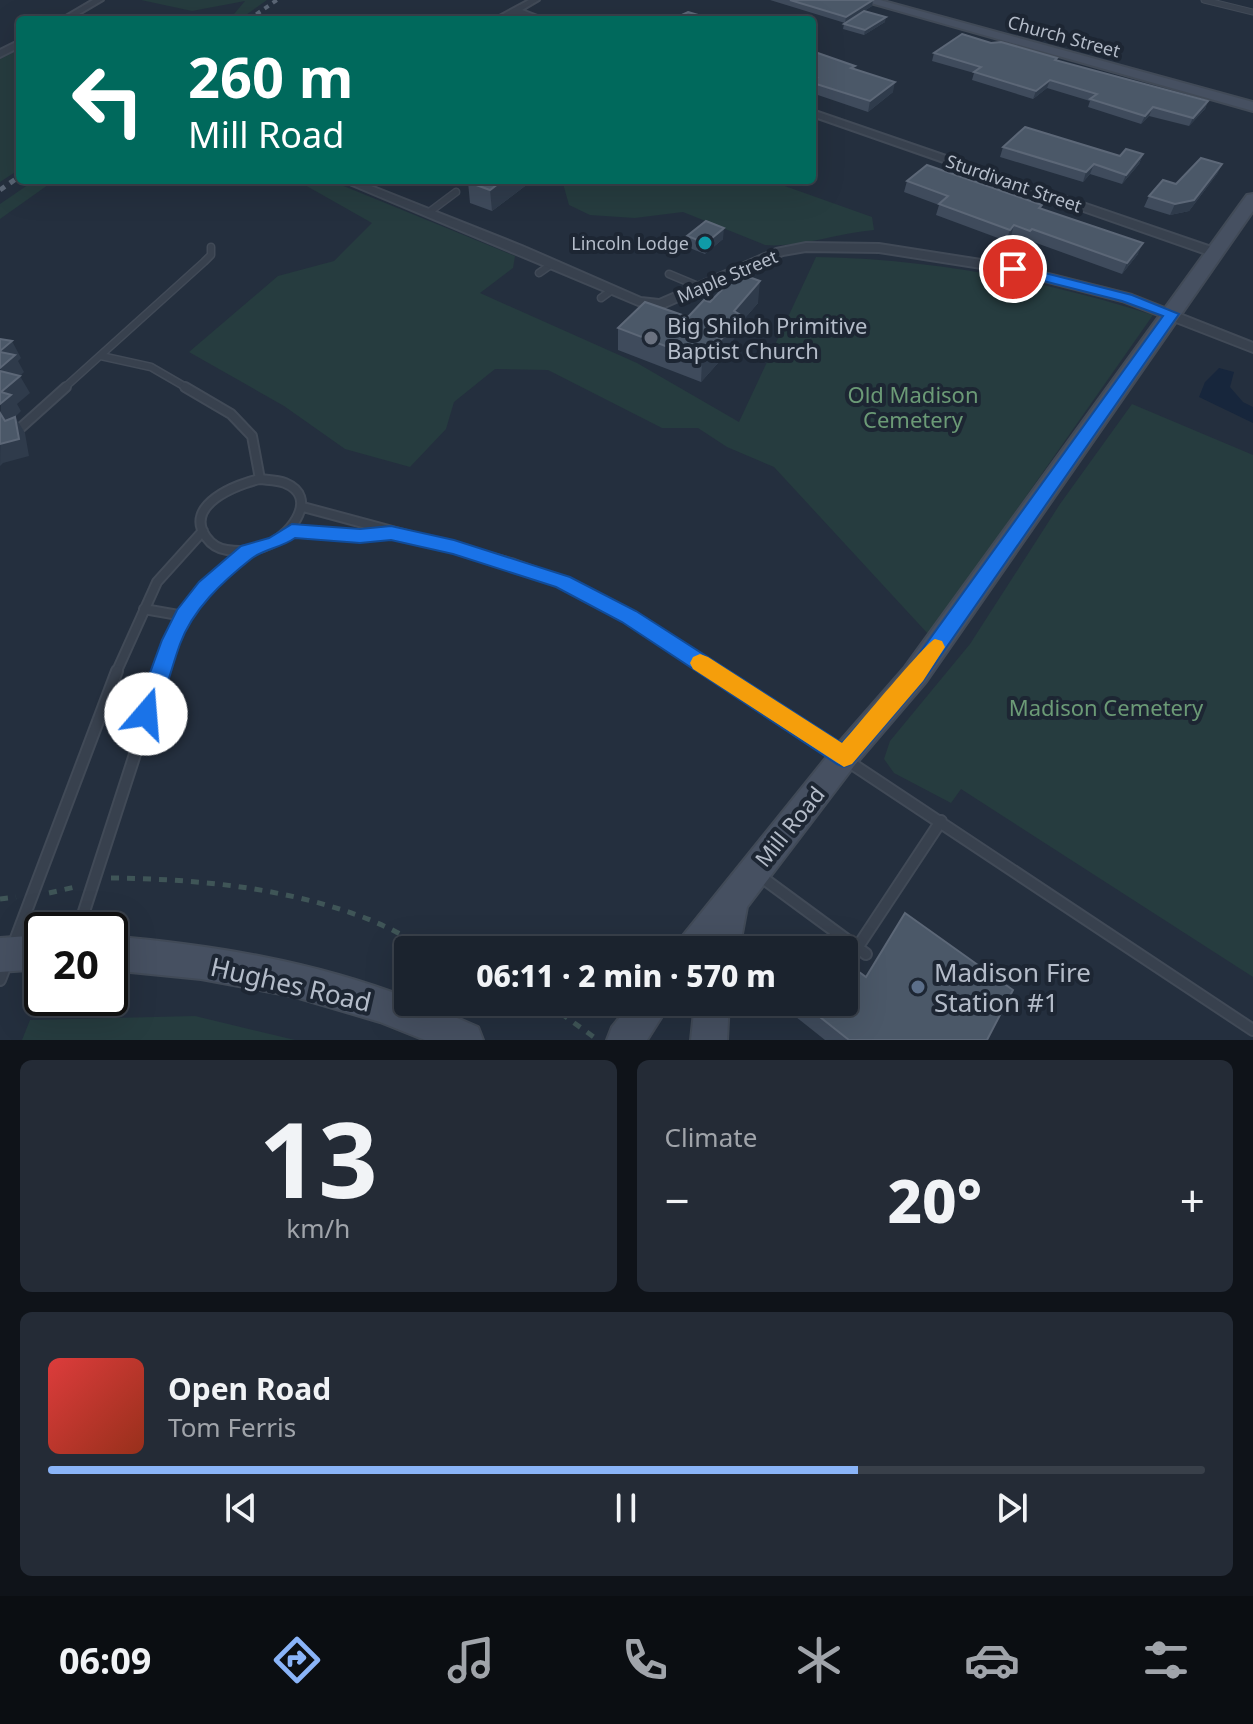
<!DOCTYPE html>
<html lang="en">
<head>
<meta charset="utf-8">
<style>
  :root { --surface:#1b232e; --page:#242b36; --text:#f1f3f6; --muted:#a0a4aa; --line:#39404a; --accent:#8ab4f8 }
  body { margin:0; font-family:"Noto Sans",sans-serif; background:var(--page); color:var(--text); height:100vh; display:flex; flex-direction:column; font-size:30px; white-space:nowrap }
  * { box-sizing:border-box; margin:0 }
  p { font-size:26px; color:var(--muted) }
  .icon { flex:none; width:44px; height:44px; fill:none; stroke:currentColor; stroke-width:2; stroke-linecap:round; stroke-linejoin:round }
  .map { position:relative; height:1040px; overflow:hidden }
  .sheet { display:flex; flex-direction:column; gap:20px; padding:20px; background:#0f1319; flex:1 }
  .sheet>* { flex:none }
  .banner { position:absolute; left:16px; top:16px; width:800px; height:168px; border-radius:8px; box-shadow:0 8px 32px #0002,0 0 0 2px var(--line); background:#00695c; color:#fff; overflow:hidden }
  .speed { position:absolute; left:24px; top:912px; display:flex; gap:16px; font-size:40px; font-weight:700; text-align:center }
  .speed>* { display:grid; place-content:center; width:104px; height:104px; border-radius:50%; background:var(--surface); box-shadow:0 8px 32px #0002,0 0 0 2px var(--line); line-height:1 }
  .speed .limit { border:4px solid #111; border-radius:12px; background:#fff; color:#111 }
  .pin { position:absolute; display:grid; place-items:center; width:68px; height:68px; color:#fff; margin:-34px; border:4px solid #fff; border-radius:50%; box-shadow:0 2px 8px #0007 }
  .me { position:absolute; width:88px; margin:-44px; rotate:18deg; stroke-linejoin:round; filter:drop-shadow(0 0 6px #0008) }
  .turn { display:flex; align-items:center; gap:28px; height:168px; padding:0 40px; font-size:36px }
  .turn .icon { width:104px; height:104px; stroke-width:2.5 }
  .turn b { display:block; font-size:56px; line-height:68px }
  .big { font-size:60px; font-weight:800; line-height:1.1 }
  .sheet .tile { flex:1; display:flex; flex-direction:column; justify-content:center; gap:12px; min-width:0; padding:0 28px; border-radius:12px; background:var(--page) }
  .sheet .dial { align-items:center; gap:0 }
  .dial b { font-size:104px; line-height:1 }
  .song { display:flex; align-items:center; gap:24px }
  .cover { width:96px; height:96px; border-radius:12px; background:linear-gradient(135deg,hsl(0 70% 55%),hsl(10 70% 35%)) }
  .played { height:8px; border-radius:4px; background:linear-gradient(90deg,var(--accent) 70%,var(--line) 70%) }
  .keys { display:flex; justify-content:space-around; direction:ltr }
  .heat { display:flex; justify-content:space-between; align-items:center; font-size:44px; direction:ltr }
  .sheet .tiles { flex:1; display:grid; gap:20px; grid-template-columns:1fr 1fr }
  .tile:last-child { grid-column:span 2 }
  .trip { position:absolute; left:394px; top:936px; width:464px; height:80px; border-radius:8px; background:var(--surface); box-shadow:0 8px 32px #0002,0 0 0 2px var(--line); font-weight:800; line-height:80px; text-align:center }
  .tab-bar { display:flex; height:128px; justify-content:space-around; align-items:center; background:#0b0e12; color:var(--muted) }
  .tab-bar .icon { width:56px; height:56px }
  .tab-bar .on { color:var(--accent) }
  .tab-bar b { font-size:36px; color:var(--text) }
  .map>svg:first-child { display:block }
  .green { fill:#263c3f }
  .water { fill:#17263c }
  .lines { fill:none; stroke-linecap:round; stroke-linejoin:round }
  .lane-far3-casing { stroke:#414a57; stroke-width:7 }
  .lane-far2-casing { stroke:#414a57; stroke-width:9 }
  .lane-far1-casing { stroke:#414a57; stroke-width:12 }
  .lane-casing { stroke:#414a57; stroke-width:14 }
  .street-casing { stroke:#414a57; stroke-width:4 }
  .secondary-casing { stroke:#414a57; stroke-width:4 }
  .path { stroke:#3f5557; stroke-width:5; stroke-dasharray:8 8; stroke-linecap:butt }
  .lane-far3 { stroke:#38414e; stroke-width:5 }
  .lane-far2 { stroke:#38414e; stroke-width:6 }
  .lane-far1 { stroke:#38414e; stroke-width:8 }
  .lane { stroke:#38414e; stroke-width:10 }
  .street { fill:#38414e; fill-rule:evenodd }
  .secondary { fill:#465061; fill-rule:evenodd }
  .rail-far1 { stroke:#5a6575; stroke-width:4; stroke-dasharray:5 5; stroke-linecap:butt }
  .rail { stroke:#5a6575; stroke-width:5; stroke-dasharray:6 6; stroke-linecap:butt }
  .wall { fill:#3f4b5c }
  .shaded-wall { fill:#2f3b4b }
  .building { fill:#4b5868; stroke:#5c6777; stroke-width:2 }
  .route { fill:#1a73e8; stroke:#114b97; stroke-width:2 }
  .slow { fill:#f59e0b }
  .culture-dot { fill:#0f9aa8; stroke:#1d2633; stroke-width:3 }
  .worship-dot { fill:#6b7280; stroke:#1d2633; stroke-width:3 }
  .service-dot { fill:#5c6f8a; stroke:#1d2633; stroke-width:3 }
  .labels { text-anchor:middle; dominant-baseline:central; stroke-width:8; stroke-linejoin:round; paint-order:stroke }
  .far-street-label { font-size:18px; fill:#b4bcc9; stroke:#1d2633 }
  .far-poi-label { font-size:18px; fill:#b4bcc9; stroke:#1d2633; text-anchor:end }
  .poi-label { font-size:22px; fill:#b4bcc9; stroke:#1d2633; text-anchor:start }
  .park-label { font-size:22px; fill:#6b9a76; stroke:#1d2633 }
  .street-label { font-size:22px; fill:#b4bcc9; stroke:#1d2633 }
  .near-poi-label { font-size:26px; fill:#b4bcc9; stroke:#1d2633; text-anchor:start }
  .near-street-label { font-size:26px; fill:#b4bcc9; stroke:#1d2633 }
</style>
</head>
<body>
<div class="map">
<svg width="1253" height="1040" viewBox="0 0 1253 1040">
  <rect width="100%" height="100%" fill="#242f3e"/>
  <!-- green -->
  <path class="green" d="M141 0H267L239 20 234 19V14L245 1 192 11Z
    M20 49V169L0 182V59Z
    M35 180H55L0 219V204Z
    M296 180H329L515 256 513 268 480 293 637 363 739 422 816 257C931 259 1044 280 1153 315L929 635 774 467 727 447 698 428H662L548 370 495 369 454 402 446 429 410 467 345 449 284 406 189 352 278 276 334 261 372 223Z
    M562 180H768L872 217 874 230C838 233 799 248 765 245L683 212 635 218 590 215 569 205Z
    M1132 404 1253 455V977L961 789 951 803 894 773 884 759 890 741 970 644 1060 504Z
    M195 1016 295 1040H22L30 1020Z"/>
  <!-- water -->
  <path class="water" d="M1219 368 1234 372 1230 387 1243 402 1253 407V423L1199 397 1205 382Z"/>
  <g class="lines">
    <!-- lane-far3 casing -->
    <g class="lane-far3-casing">
      <path id="lane-far3" d="M1204 0 1253 12"/>
    </g>
    <!-- lane-far2 casing -->
    <g class="lane-far2-casing">
      <path id="lane-far2" d="M428 213 456 192
        M539 273 552 264
        M669 274 700 287
        M601 298 612 290
        M101 356 151 367 189 389
        M63 389 204 262 211 255V247"/>
    </g>
    <!-- lane-far1 casing -->
    <g class="lane-far1-casing">
      <path id="lane-far1" d="M185 387 231 414 252 436 260 479
        M17 431 66 387
        M260 479C268 480 278 480 285 483 319 497 292 533 270 544 257 551 241 552 227 550 219 549 211 544 206 537 183 505 237 484 260 479Z
        M303 507 511 563 563 582 629 616 715 673
        M292 531 360 536 390 534
        M144 609 184 616
        M116 673 157 582 203 531
        M161 673C180 615 202 590 248 551"/>
    </g>
    <!-- lane casing -->
    <g class="lane-casing">
      <path id="lane" d="M712 671 1253 1030
        M760 876 866 954
        M78 930 162 671
        M13 946 117 671
        M857 948 941 821
        M0 980 7 962"/>
    </g>
    <!-- street casing -->
    <g class="street-casing">
      <path id="street" d="M93 0H103L69 20H59Z
        M529 0H539L522 10 548 20H535L515 14 503 20H492Z
        M20 40V47L0 57V50Z
        M812 110 1220 250 1222 253 1216 257 1212 256 812 116Z
        M340 180H356L522 246 641 298 659 300 776 249 806 243 879 244 1013 265 1132 295 1253 343V352L1122 301 1013 273 879 252 806 251 783 255 665 307 638 305Z"/>
    </g>
    <!-- secondary casing -->
    <g class="secondary-casing">
      <path id="secondary" d="M860 0H880L1253 102V111Z
        M1253 194V211L925 683 854 766 747 907 739 950H676L681 938 834 748 905 667 1247 195Z
        M42 935V969L0 972V938Z
        M110 936C212 945 312 961 408 998V1002H420L478 1027 483 1040H425L380 1022 292 996 201 979 110 970Z
        M632 1002H671L647 1040H607L612 1027Z
        M695 1002H729L727 1040H691Z"/>
    </g>
    <!-- path -->
    <path class="path" d="M111 878C196 879 280 887 360 916 385 925 409 939 433 950
      M49 893 75 887
      M0 899 16 897
      M551 1002 552 1007 598 1040"/>
    <!-- lane-far3 -->
    <use href="#lane-far3" class="lane-far3"/>
    <!-- lane-far2 -->
    <use href="#lane-far2" class="lane-far2"/>
    <!-- lane-far1 -->
    <use href="#lane-far1" class="lane-far1"/>
    <!-- lane -->
    <use href="#lane" class="lane"/>
    <!-- street -->
    <use href="#street" class="street"/>
    <!-- secondary -->
    <use href="#secondary" class="secondary"/>
    <!-- rail-far1 -->
    <path class="rail-far1" d="M248 20 277 0"/>
    <!-- rail -->
    <path class="rail" d="M0 190 20 176"/>
  </g>
  <!-- wall -->
  <path class="wall" d="M770 0H873L872 6 845 23Z
    M885 22 864 35 843 29 844 24Z
    M991 43 1057 61 1208 101 1205 109 1189 126 1149 116 1141 124 1088 107 1090 101 1047 88 1033 99 972 80 974 73 932 61 934 53Z
    M812 51 855 70 893 92 868 112 812 93Z
    M1003 147 1120 156 1143 154 1139 164 1122 184 1090 174 1083 182 1000 157Z
    M1222 164 1217 174 1189 211 1170 215 1144 207 1149 196Z
    M471 180H529V183L492 211 470 203 468 182Z
    M907 181 1042 205 1041 209 1138 254 1122 274 1028 240 1026 242 1011 236 1006 241 936 215 939 205 904 192Z
    M687 236 723 239 705 254 687 247Z
    M710 302 758 303 737 327 736 336 726 349V354L701 382 618 350V328L688 317Z
    M866 977 987 1040H825L791 1013 795 1002H844Z"/>
  <!-- shaded-wall -->
  <path class="shaded-wall" d="M873 0 872 6 845 23 846 17Z
    M886 17 885 22 864 35 865 30Z
    M1050 80 1047 88 1033 99 1036 91Z
    M895 82 893 92 868 112 870 101Z
    M1208 101 1205 109 1189 126 1193 118Z
    M1153 107 1149 116 1141 124 1145 116Z
    M1143 154 1139 164 1122 184 1126 175Z
    M1094 164 1090 174 1083 182 1086 172Z
    M1222 164 1217 174 1189 211 1170 215 1175 204Z
    M503 180H529V183L492 211 490 190Z
    M1014 225 1011 236 1006 241 1010 230Z
    M724 228 723 239 705 254 706 243Z
    M1143 243 1138 254 1122 274 1127 263Z
    M760 281 758 303 737 327 736 336 726 349V354L701 382 702 360 725 331 734 311Z
    M12 341 21 358 18 361 24 372 16 380 20 376 30 393 17 404 21 411 15 417 25 433 29 456 3 463 0 466 1 392 0 351Z"/>
  <!-- building -->
  <path class="building" d="M790 0H873L846 17Z
    M864 11 886 17 865 30 844 24Z
    M688 12 715 20H671Z
    M962 34 991 43 1001 42 1057 58 1055 60 1208 101 1193 118 1153 107 1145 116 1090 99 1097 94 1050 80 1036 91 974 72 981 67 934 53Z
    M812 51 855 66 851 68 895 82 870 101 813 83 817 78 812 77Z
    M1025 127 1120 156 1126 149 1143 154 1126 175 1094 164 1086 172 1003 147Z
    M1201 158 1222 164 1194 200 1175 204 1149 196 1163 180 1176 184Z
    M927 165 1042 205 1039 208 1143 243 1127 263 1032 229 1030 231 1014 225 1010 230 939 204 948 196 907 181Z
    M471 180H503L490 190 468 182Z
    M706 221 724 228 706 243 687 236Z
    M738 273 760 281 734 311 739 314 725 331 728 332 702 360 618 328 645 302 688 317 704 300 710 302Z
    M0 339 12 341 0 351Z
    M0 352 15 355 0 368Z
    M0 371 20 376 1 392 11 395 0 404Z
    M0 413 5 421 15 417 19 439 0 444Z
    M905 913 1013 990 987 1040H849L801 1002H844V961L866 977Z"/>
  <!-- route -->
  <path class="route" d="M1013 265 1132 295 1179 314 923 681 852 764 844 767 837 764 622 622 556 587 453 554 391 540 360 543 295 538C281 548 263 549 251 559 222 582 193 609 180 644 171 669 165 696 154 720L146 723 138 720 135 714 162 640 177 610 199 582 241 546 269 538 292 524 360 529 391 526 454 540 570 577 636 611 842 743 908 669 1163 316 1122 301 1008 272 1006 269Z"/>
  <!-- slow -->
  <path class="slow" d="M935 639 942 641 945 647 923 681 852 764 844 767 693 669 690 663 693 657 700 654 708 657 842 743C855 729 926 642 935 639Z"/>
  <!-- markers -->
  <circle class="culture-dot" cx="705" cy="243" r="8"/>
  <circle class="worship-dot" cx="651" cy="338" r="8"/>
  <circle class="service-dot" cx="918" cy="987" r="8"/>
  <g class="labels">
    <!-- far-street labels -->
    <g class="far-street-label">
      <text transform="translate(1064 36) rotate(15)">Church Street</text>
      <text transform="translate(1014 183) rotate(19)">Sturdivant Street</text>
      <text transform="translate(727 276) rotate(-23)">Maple Street</text>
    </g>
    <!-- far-poi labels -->
    <g class="far-poi-label">
      <text x="689" y="243">Lincoln Lodge</text>
    </g>
    <!-- poi labels -->
    <g class="poi-label">
      <text x="667" y="325">Big Shiloh Primitive<tspan x="667" dy="25">Baptist Church</tspan></text>
    </g>
    <!-- park labels -->
    <g class="park-label">
      <text x="913" y="394">Old Madison<tspan x="913" dy="25">Cemetery</tspan></text>
      <text x="1106" y="707">Madison Cemetery</text>
    </g>
    <!-- street labels -->
    <g class="street-label">
      <text transform="translate(789 826) rotate(-51)">Mill Road</text>
    </g>
    <!-- near-poi labels -->
    <g class="near-poi-label">
      <text x="934" y="972">Madison Fire<tspan x="934" dy="30">Station #1</tspan></text>
    </g>
    <!-- near-street labels -->
    <g class="near-street-label">
      <text transform="translate(291 984) rotate(13)">Hughes Road</text>
    </g>
  </g>
</svg>
<div class="speed"><div class="limit">20</div></div>
<div class="pin" style="left:1013px;top:269px;background:#d93025"><svg class="icon" aria-label="arrive" viewBox="0 0 24 24"><path d="M6 21V4h12l-3 4 3 4H6"/></svg></div>
<svg class="me" style="left:146px;top:714px" viewBox="-20 -20 40 40"><circle r="19" fill="#fff"/><path d="M0-13L10 11 0 6-10 11z" fill="#1a73e8"/></svg>
<div class="trip">06:11 · 2 min · 570 m</div>
<div class="banner">
<div class="turn"><svg class="icon" aria-label="left" viewBox="0 0 24 24"><path d="M17 20v-9H6M10 6l-5 5 5 5"/></svg><div><b>260 m</b>Mill Road</div></div>
</div>
</div>
<section class="sheet">
<div class="tiles">
<div class="tile dial"><b>13</b><p>km/h</p></div>
<div class="tile"><p>Climate</p>
<div class="heat"><a>−</a><b class="big">20°</b><a>+</a></div>
</div>
<div class="tile">
<div class="song"><i class="cover"></i><div><b>Open Road</b><p>Tom Ferris</p></div></div>
<div class="played"></div>
<div class="keys"><svg class="icon" aria-label="previous" viewBox="0 0 24 24"><path d="M18 5L8 12l10 7zM5 5v14"/></svg><svg class="icon" aria-label="pause" viewBox="0 0 24 24"><path d="M8 5v14M16 5v14"/></svg><svg class="icon" aria-label="next" viewBox="0 0 24 24"><path d="M6 5l10 7-10 7zM19 5v14"/></svg></div>
</div>
</div>
</section>
<nav class="tab-bar">
<b>06:09</b>
<svg class="icon on" aria-label="directions" viewBox="0 0 24 24"><path d="M12 3l9 9-9 9-9-9zM9 14v-3h6M13 9l2 2-2 2"/></svg>
<svg class="icon" aria-label="music" viewBox="0 0 24 24"><path d="M9 18V5l10-2v13"/><circle cx="6" cy="18" r="3"/><circle cx="16" cy="16" r="3"/></svg>
<svg class="icon" aria-label="phone" viewBox="0 0 24 24"><path d="M5 4h4l2 5-3 2q2 4 5 5l2-3 5 2v4C11 20 4 13 5 4z"/></svg>
<svg class="icon" aria-label="climate" viewBox="0 0 24 24"><path d="M12 3v18M4 7l16 10M4 17L20 7"/></svg>
<svg class="icon" aria-label="car" viewBox="0 0 24 24"><path d="M5 17H2v-5l4-1 3-4h7l3 4 3 1v5h-3M9 17h6M6 11h13"/><circle cx="7" cy="17" r="2"/><circle cx="17" cy="17" r="2"/></svg>
<svg class="icon" aria-label="filters" viewBox="0 0 24 24"><path d="M4 7h16M4 17h16"/><circle cx="9" cy="7" r="2"/><circle cx="15" cy="17" r="2"/></svg>
</nav>
</body>
</html>
